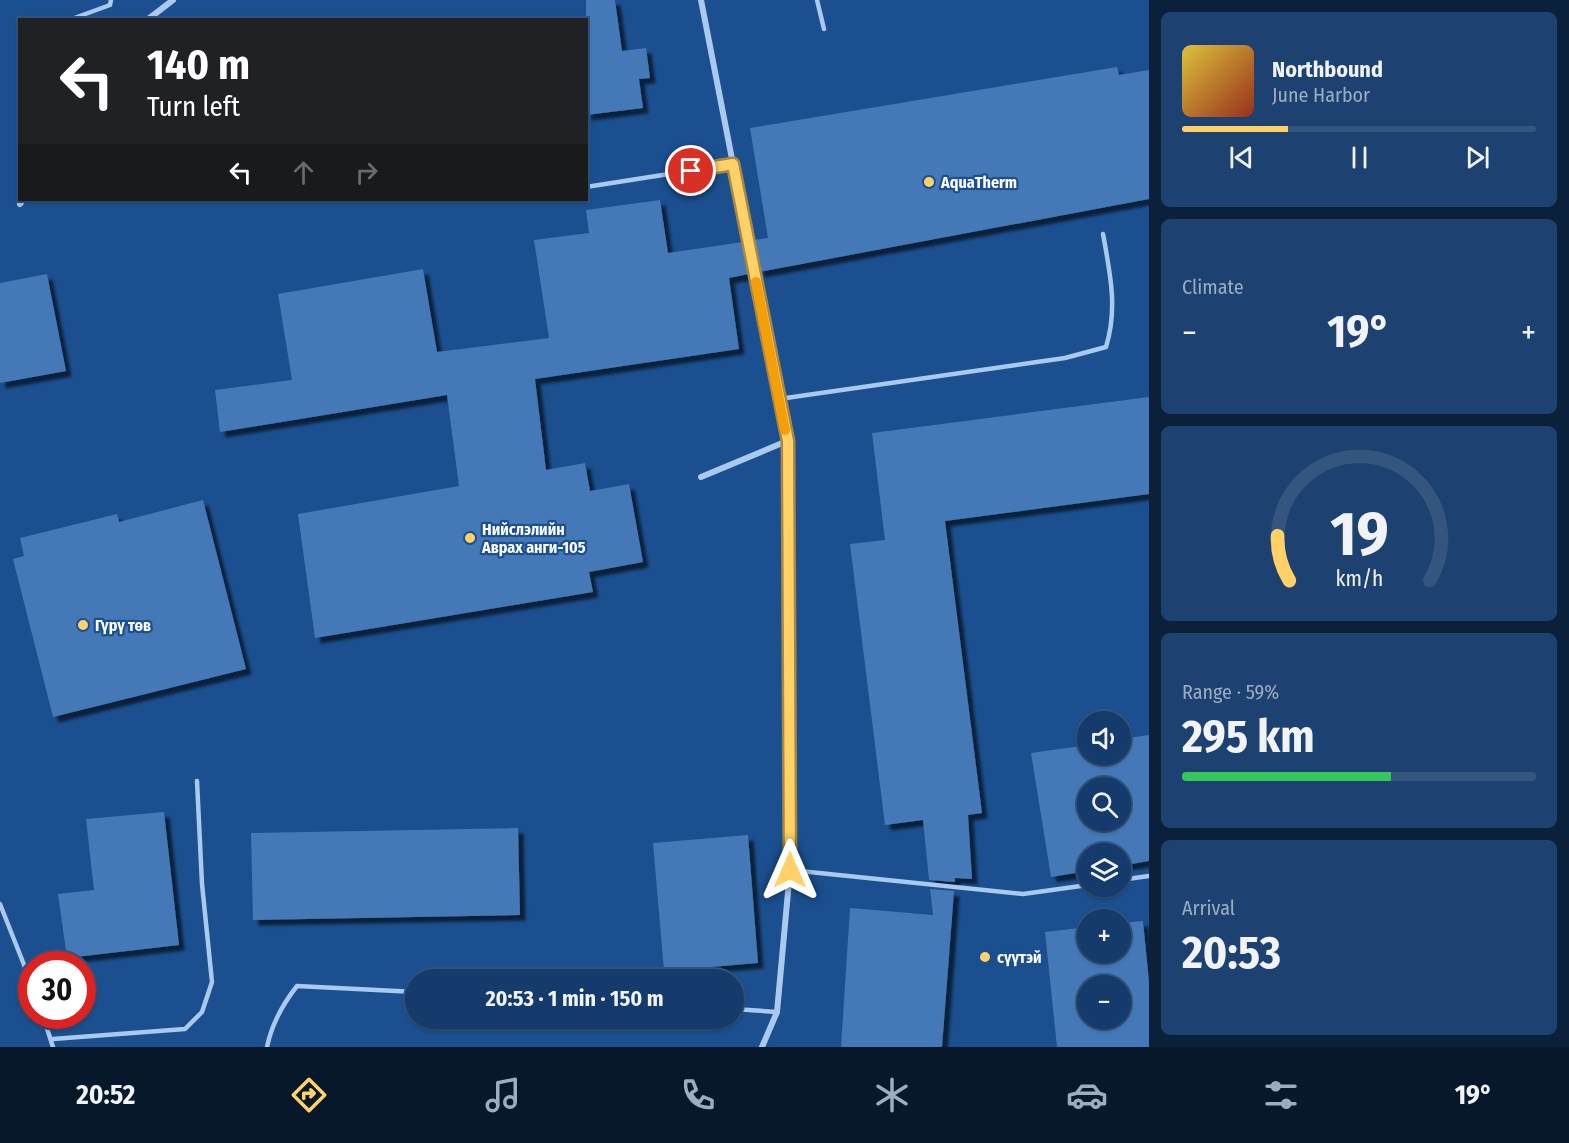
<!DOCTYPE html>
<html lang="en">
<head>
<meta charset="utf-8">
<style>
  :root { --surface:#143b6b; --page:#1d4271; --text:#f1f3f6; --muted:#9dadc1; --line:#33557e; --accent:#ffd166 }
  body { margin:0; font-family:"Fira Sans Condensed",sans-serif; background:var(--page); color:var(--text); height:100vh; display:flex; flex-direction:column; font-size:22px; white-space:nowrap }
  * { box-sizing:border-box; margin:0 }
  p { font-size:20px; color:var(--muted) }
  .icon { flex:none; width:33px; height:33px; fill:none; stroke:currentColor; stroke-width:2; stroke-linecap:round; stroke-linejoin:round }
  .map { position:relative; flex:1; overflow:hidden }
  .drawer { display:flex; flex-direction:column; gap:12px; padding:12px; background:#0b203b; width:420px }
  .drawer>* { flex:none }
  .top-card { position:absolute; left:18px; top:18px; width:570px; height:183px; border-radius:0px; box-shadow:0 2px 4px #0004,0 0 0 2px var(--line); background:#202124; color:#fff; overflow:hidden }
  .buttons { position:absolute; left:1077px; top:711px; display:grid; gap:12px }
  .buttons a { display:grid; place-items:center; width:54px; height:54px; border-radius:50%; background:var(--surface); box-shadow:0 2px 4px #0004,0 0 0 2px var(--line); font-size:30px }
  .speed { position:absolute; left:18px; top:951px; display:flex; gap:12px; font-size:30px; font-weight:700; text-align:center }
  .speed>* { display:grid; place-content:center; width:78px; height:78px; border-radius:50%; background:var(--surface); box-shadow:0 2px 4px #0004,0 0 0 2px var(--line); line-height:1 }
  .speed .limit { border:9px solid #d22; background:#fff; color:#111 }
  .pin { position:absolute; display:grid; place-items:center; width:51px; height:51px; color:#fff; margin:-26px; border:3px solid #fff; border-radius:50%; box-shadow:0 2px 6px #0007 }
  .me { position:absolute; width:66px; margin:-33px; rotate:0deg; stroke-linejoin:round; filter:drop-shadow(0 0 4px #0008) }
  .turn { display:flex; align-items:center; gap:21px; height:126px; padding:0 30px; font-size:27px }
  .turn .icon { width:78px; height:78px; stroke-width:2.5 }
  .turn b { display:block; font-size:42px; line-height:51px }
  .lanes { display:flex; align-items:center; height:57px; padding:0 30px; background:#0003; justify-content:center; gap:30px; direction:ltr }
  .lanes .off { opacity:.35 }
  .big { font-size:45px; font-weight:700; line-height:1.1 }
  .drawer .widget { flex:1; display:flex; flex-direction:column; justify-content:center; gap:9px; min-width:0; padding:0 21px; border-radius:9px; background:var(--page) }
  .drawer .dial { align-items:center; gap:0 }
  .dial svg { height:156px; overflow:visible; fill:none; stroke:var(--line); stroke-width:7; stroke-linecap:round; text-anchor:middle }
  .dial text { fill:var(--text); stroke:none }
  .song { display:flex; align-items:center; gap:18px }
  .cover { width:72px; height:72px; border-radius:9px; background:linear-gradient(135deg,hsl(50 70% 55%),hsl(10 70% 35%)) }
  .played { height:6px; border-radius:3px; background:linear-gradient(90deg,var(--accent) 30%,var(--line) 30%) }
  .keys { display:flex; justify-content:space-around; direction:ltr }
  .heat { display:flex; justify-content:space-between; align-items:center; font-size:33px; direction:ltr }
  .charge { height:9px; border-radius:4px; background:linear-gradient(90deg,#34c759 59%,var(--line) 0) }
  .trip { position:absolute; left:405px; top:969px; width:339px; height:60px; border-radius:30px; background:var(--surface); box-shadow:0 2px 4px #0004,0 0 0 2px var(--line); font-weight:700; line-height:60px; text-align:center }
  .tabs { display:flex; height:96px; justify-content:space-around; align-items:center; background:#08182b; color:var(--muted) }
  .tabs .icon { width:42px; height:42px }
  .tabs .current { color:var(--accent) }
  .tabs b { font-size:27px; color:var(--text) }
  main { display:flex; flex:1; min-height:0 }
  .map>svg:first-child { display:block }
  .building { fill:#4478b7; fill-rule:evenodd; filter:url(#shadow) }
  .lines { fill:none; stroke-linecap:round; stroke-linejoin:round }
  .lane { stroke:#a9c9ee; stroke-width:4.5 }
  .street { stroke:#a9c9ee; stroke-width:6 }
  .route-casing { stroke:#a68842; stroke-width:15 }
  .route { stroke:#ffd166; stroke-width:10 }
  .slow { stroke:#f59e0b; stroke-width:10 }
  .poi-dot { fill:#ffd166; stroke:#1b4f8f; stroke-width:2 }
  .labels { text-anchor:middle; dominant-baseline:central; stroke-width:4.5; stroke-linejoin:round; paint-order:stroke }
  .poi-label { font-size:16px; font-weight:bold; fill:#fff; stroke:#1b4f8f; text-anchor:start }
</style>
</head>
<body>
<main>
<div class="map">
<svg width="1149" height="1047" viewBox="0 0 1149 1047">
  <defs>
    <filter id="shadow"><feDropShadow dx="5.5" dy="5.5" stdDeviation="1.5" flood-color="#0009"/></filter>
  </defs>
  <rect width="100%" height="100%" fill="#1b4f8f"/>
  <!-- building -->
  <path class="building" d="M586 0H615L622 51 646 48 650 78 639 79 643 108 586 115Z
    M1117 67 1119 75 1149 70V199L759 272 753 240 768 238 750 128Z
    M660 200 668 253 743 242 749 274 729 278 739 349 535 379 546 470 585 463 590 491 629 484 643 562 589 572 593 592 315 638 298 514 459 486 447 395 220 432 215 390 292 380 278 294 423 269 437 352 549 338 534 240 589 233 586 210Z
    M47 274 66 371 0 383V283Z
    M1149 397V494L945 521 982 813 968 815 972 879 955 878V882L929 880 923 820 885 825 850 544 885 540 872 433Z
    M203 500 246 669 53 717 13 559 24 556 20 538 117 514 119 522Z
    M1149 735V861L1120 866V854H1088V871L1051 877 1031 753 1088 745V754H1120V739ZM1088 788H1120V820H1088Z
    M164 812 179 945 67 958 58 894 94 890 86 819Z
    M518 828 520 915 253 920 251 833Z
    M748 835 758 963 664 971 653 843Z
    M930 889 954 891 942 1047H841L850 908 933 915Z
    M1143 921 1149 982V1047H1057L1045 932 1088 927V952H1120V923ZM1088 986H1120V1018H1088Z"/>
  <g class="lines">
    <!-- lane -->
    <path class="lane" d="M817 0 824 29
      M69 20 110 5 111 0
      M586 187 733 164
      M779 399 1065 358 1106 347C1118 308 1110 273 1103 234
      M790 870 1023 894 1088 885
      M1120 880 1149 876
      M0 904 32 985
      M734 1009 777 1012
      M43 1016 53 1047
      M53 1039 185 1029 202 1012 212 982 202 884 197 781
      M267 1047C272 1023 282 1005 297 986L416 992"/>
    <!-- street -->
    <path class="street" d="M701 0 787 441 790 870 777 1012 762 1047
      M147 20 173 0
      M20 204 23 200
      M701 477 787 441"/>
  </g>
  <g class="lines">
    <!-- route casing -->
    <g class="route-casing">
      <path id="route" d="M691 171 733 164 788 441 790 870"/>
    </g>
    <!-- route -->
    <use href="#route" class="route"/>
    <!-- slow -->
    <path class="slow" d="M756 282 785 430"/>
  </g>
  <!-- markers -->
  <g class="poi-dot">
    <circle cx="929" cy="182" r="6"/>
    <circle cx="470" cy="538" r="6"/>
    <circle cx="83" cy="625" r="6"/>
    <circle cx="985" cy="957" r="6"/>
  </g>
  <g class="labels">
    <!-- poi labels -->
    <g class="poi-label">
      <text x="941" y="182">AquaTherm</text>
      <text x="482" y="529">Нийслэлийн<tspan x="482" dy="18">Аврах анги-105</tspan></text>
      <text x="95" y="625">Гүрү төв</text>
      <text x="997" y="957">сүүтэй</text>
    </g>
  </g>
</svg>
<div class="buttons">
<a><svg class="icon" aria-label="sound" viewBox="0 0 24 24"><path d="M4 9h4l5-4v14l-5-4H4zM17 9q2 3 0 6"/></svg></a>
<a><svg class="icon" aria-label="search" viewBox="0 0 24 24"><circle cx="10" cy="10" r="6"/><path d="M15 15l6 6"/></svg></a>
<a><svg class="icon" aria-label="layers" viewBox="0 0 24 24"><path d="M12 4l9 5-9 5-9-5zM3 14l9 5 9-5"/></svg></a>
<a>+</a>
<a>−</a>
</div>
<div class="speed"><div class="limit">30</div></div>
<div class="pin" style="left:691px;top:171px;background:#d93025"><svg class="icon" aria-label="arrive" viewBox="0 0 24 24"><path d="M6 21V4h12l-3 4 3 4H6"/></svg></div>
<svg class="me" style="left:790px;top:870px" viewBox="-20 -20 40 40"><path d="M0-17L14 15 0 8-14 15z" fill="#ffd166" stroke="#fff" stroke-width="4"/></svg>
<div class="trip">20:53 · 1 min · 150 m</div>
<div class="top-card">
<div class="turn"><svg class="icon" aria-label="left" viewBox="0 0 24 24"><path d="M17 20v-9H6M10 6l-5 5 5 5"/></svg><div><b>140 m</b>Turn left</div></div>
<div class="lanes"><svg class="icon" aria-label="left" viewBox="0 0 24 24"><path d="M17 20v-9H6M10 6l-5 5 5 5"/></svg><svg class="icon off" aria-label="ahead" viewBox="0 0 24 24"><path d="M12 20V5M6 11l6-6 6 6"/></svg><svg class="icon off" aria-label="right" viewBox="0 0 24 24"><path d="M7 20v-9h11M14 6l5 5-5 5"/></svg></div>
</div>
</div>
<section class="drawer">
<div class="widget">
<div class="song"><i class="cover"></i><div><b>Northbound</b><p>June Harbor</p></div></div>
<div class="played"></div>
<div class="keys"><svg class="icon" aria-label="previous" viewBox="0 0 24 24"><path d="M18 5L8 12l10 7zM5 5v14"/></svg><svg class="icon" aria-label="pause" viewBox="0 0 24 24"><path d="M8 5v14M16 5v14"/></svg><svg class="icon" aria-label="next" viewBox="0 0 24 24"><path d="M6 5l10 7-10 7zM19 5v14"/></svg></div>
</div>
<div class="widget"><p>Climate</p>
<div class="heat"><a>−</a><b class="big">19°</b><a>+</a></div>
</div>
<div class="widget dial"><svg viewBox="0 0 100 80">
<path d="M14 69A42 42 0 1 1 86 69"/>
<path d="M14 69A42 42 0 0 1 8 46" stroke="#ffd166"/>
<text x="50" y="56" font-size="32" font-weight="700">19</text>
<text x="50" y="72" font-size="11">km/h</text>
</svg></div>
<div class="widget"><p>Range · 59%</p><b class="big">295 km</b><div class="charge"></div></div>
<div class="widget"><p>Arrival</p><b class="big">20:53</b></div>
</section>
</main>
<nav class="tabs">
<b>20:52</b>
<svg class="icon current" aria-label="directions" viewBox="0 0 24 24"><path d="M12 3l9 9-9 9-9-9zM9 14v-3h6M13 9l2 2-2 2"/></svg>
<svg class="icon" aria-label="music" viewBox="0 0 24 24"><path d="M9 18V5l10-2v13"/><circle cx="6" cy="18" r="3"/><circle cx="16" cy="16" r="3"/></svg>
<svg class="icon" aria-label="phone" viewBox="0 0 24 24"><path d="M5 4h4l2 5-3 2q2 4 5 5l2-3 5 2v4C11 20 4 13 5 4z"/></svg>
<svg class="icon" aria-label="climate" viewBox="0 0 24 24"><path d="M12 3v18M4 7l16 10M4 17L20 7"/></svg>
<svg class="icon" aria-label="car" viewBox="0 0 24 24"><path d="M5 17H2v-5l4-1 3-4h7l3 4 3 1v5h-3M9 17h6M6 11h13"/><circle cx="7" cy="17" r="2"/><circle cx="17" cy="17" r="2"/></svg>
<svg class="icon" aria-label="filters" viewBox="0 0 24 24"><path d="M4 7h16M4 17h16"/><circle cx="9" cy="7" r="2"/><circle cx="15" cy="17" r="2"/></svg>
<b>19°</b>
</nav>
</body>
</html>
